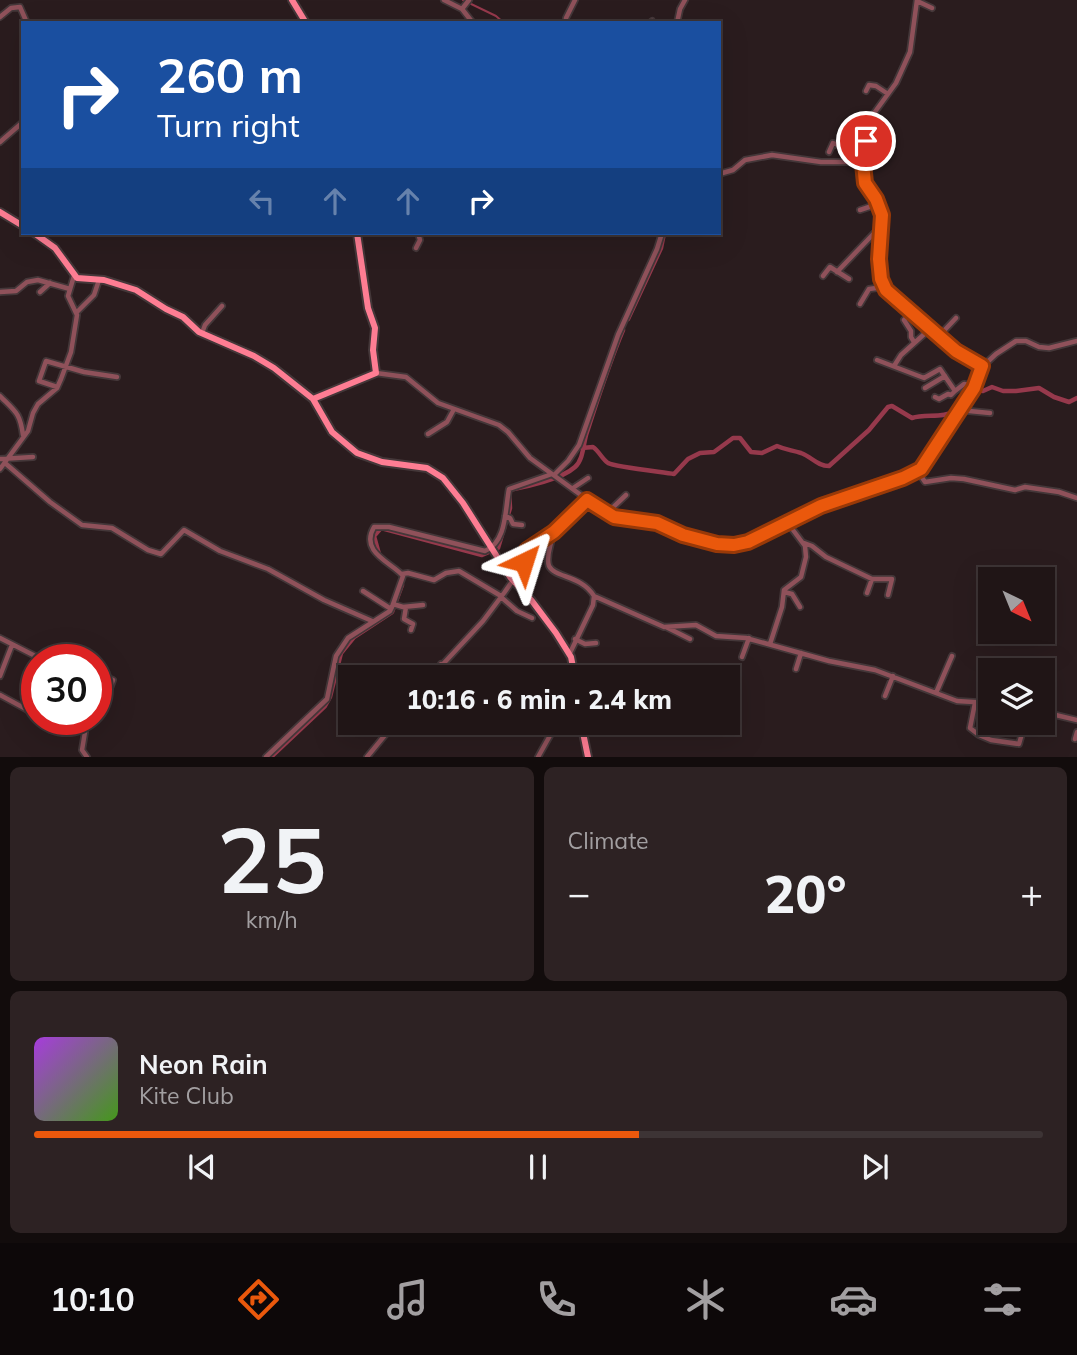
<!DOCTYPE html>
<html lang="en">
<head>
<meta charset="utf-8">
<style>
  :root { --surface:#201516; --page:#2d2223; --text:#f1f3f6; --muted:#a29fa1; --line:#3d3435; --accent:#ea580c }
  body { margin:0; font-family:Mulish,sans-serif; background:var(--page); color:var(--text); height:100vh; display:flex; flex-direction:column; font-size:26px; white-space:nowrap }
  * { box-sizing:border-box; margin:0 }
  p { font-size:23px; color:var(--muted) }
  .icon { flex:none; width:38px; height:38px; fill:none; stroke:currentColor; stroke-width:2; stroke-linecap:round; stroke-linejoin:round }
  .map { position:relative; height:757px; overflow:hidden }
  .sheet { display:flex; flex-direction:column; gap:10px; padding:10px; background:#120c0c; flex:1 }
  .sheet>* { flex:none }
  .hud { position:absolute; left:21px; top:21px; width:700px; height:214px; border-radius:0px; box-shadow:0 7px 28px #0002,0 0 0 2px var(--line); background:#1a4fa0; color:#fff; overflow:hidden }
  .needle { width:46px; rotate:137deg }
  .tools { position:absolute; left:978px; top:567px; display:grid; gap:14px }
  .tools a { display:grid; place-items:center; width:77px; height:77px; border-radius:0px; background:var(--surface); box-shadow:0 7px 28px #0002,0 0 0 2px var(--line); font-size:35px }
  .speed { position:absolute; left:21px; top:644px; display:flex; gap:14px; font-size:35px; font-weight:700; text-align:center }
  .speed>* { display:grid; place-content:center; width:91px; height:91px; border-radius:50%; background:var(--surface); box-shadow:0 7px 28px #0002,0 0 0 2px var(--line); line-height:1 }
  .speed .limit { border:10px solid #d22; background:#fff; color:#111 }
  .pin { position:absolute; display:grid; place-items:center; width:60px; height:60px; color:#fff; margin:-30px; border:4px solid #fff; border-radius:50%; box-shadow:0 2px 7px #0007 }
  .me { position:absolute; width:77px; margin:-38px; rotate:41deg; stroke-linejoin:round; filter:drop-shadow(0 0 5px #0008) }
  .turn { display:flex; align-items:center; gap:24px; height:147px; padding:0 21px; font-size:32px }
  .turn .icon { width:91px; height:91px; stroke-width:2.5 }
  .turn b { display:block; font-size:49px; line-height:60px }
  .lanes { display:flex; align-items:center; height:66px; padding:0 21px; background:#0003; justify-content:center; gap:35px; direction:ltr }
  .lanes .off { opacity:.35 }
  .big { font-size:52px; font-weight:800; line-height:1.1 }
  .sheet .card { flex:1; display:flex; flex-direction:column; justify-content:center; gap:10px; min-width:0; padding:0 24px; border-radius:10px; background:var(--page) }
  .sheet .dial { align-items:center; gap:0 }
  .dial b { font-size:91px; line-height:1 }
  .song { display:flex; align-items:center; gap:21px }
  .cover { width:84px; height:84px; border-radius:10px; background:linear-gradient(135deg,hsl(280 70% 55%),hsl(100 70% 35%)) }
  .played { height:7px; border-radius:4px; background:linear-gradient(90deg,var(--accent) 60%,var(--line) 60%) }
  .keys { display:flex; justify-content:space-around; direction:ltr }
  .heat { display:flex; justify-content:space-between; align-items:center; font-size:38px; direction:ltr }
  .sheet .tiles { flex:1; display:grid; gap:10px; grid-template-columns:1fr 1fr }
  .card:last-child { grid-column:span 2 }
  .trip { position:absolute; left:338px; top:665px; width:402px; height:70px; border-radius:0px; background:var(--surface); box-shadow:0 7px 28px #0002,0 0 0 2px var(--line); font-weight:800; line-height:70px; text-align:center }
  .tabs { display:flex; height:112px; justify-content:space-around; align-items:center; background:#0d0809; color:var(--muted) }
  .tabs .icon { width:49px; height:49px }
  .tabs .selected { color:var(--accent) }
  .tabs b { font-size:32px; color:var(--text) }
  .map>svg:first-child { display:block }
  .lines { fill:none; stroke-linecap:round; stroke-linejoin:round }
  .stream { stroke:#96394c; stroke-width:2 }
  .river { stroke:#96394c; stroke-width:4.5 }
  .minor-casing { stroke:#443739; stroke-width:8 }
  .major-casing { stroke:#443739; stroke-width:10 }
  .minor { stroke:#8f515a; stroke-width:4.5 }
  .major { stroke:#fe7d93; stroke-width:6 }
  .route-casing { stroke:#983908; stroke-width:18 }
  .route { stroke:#ea580c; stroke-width:12 }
</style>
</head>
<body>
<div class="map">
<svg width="1077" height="757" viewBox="0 0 1077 757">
  <rect width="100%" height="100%" fill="#2a1c1e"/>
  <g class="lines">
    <!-- stream -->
    <path class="stream" d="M463 0 496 16 504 23"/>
    <!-- river -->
    <path class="river" d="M628 319 661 248 664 233
      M582 448 593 447C599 451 602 459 608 463 615 467 662 472 674 474L688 459 700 453 714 452 733 438H740L751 452 762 453 777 446C786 450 792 450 801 453 812 457 817 466 829 466L869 430 888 407 892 406 912 418C924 414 944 418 952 412 960 406 962 395 970 389L983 391 992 387 1003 391H1016L1039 388 1054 397 1069 402 1077 398
      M379 554 374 536 381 528 482 555 498 548 510 508 509 490C526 487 562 479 575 467 584 459 583 443 587 432 598 398 609 363 623 330
      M271 757 325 706 330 697 341 653 354 637 392 612 402 585"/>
    <!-- minor casing -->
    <g class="minor-casing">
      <path id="minor" d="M444 0 462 9
        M469 0 462 9 473 23
        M917 0 910 52 896 83 869 120 862 154 866 184 881 211 879 245 881 279 888 293 907 307 956 350 982 366
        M917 1 932 8
        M0 17 11 8 20 7 27 23
        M652 21 653 23
        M566 23V18L575 0
        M677 23 680 9 685 0
        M866 91 869 85 876 86 888 94
        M0 142 23 122
        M829 152 833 143 862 154
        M719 174 733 170 745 160 772 155 821 162H853L863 159
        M860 210 878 204
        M416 248 420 240 418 233
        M837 272 881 226
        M823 276 830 267 849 279
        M0 292 16 291 27 282 38 280 70 289
        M40 292 50 283
        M860 304 869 289 884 287
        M77 312 94 295 99 280
        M913 312 904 320 911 331V337L914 342
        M202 333 205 325 222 306
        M939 336 956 318
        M877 360 924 378 940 369 955 391 964 384 975 386
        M894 366 901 355 931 328
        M376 373 406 377 438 403 499 425 508 432 530 458 607 514 651 521 683 535 717 544 735 545 754 540 837 500 903 478 921 469 974 388 982 367 996 354 1016 341H1026L1039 347 1049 348 1077 341
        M57 387 39 381 46 361 84 372 117 377
        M925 388 945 376
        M0 396C16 412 20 413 23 435
        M935 397 939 399 948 394 951 395 955 391
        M959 410 990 413
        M428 434 447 422 453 411
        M0 459 33 457
        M5 463 50 502 82 525 112 528 148 550 161 554 184 530 220 551 268 569 324 600 372 621
        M0 469 28 431 33 413 38 404 57 388 61 379 71 352 77 315 68 296 74 276
        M554 475 568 461 579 445 618 335 657 249 662 233
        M911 475 921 476 925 482 951 478 964 479 1015 490 1025 487 1059 492 1077 498
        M573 488 588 478
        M606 514 626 495
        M505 516 510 518 513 524 522 525
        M552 533C553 543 545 555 549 566 555 578 581 575 594 596L593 605 570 653
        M804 543 812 546 826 557 872 579H892L888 595
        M402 574 408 573 434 580 446 573 459 571 501 596
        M363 591 391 609
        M784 592 792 594 800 607
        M867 593 872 579
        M594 596 664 627 696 625 716 636 746 638 829 661 875 670 957 701 990 703
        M501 597 517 611 532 618
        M393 604 403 607 423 605
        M406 607 404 619 413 624 411 630
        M666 627 690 639
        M0 638 43 660
        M575 639 585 644 596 643
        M770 644 782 607 784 590 801 577 806 557 805 546 787 522
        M742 657 749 638
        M64 660 70 656 76 660
        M441 664 461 677
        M796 669 801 653
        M96 672 113 680 110 688
        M0 676 12 645
        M431 677 483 621 504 593 523 566 528 550 554 532 588 500
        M936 693 952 656
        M0 695 37 715
        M885 696 893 676
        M975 703 970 728 979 735 991 740 1019 744 1025 723
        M1043 712 1077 720
        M74 719 85 732 82 750 87 757
        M1075 739 1077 732
        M266 757 327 699 336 656 348 638 390 611 392 607 403 576C393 563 359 553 374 527H389L485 551C507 542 505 509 509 489L552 474
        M367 757 395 723
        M538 757 557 723"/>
    </g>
    <!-- major casing -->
    <g class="major-casing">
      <path id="major" d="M292 0 306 23
        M0 212 23 226
        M34 233 55 248 77 278 104 280 136 290 166 309 183 317 199 332 254 356 274 368 313 399 332 432 357 453 382 462 427 468 443 478 463 503 510 577 532 601 556 633 571 657 575 677
        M313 399 376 373 373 350 375 328 368 308 357 233
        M581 723 588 757"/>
    </g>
    <!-- minor -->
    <use href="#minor" class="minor"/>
    <!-- major -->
    <use href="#major" class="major"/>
  </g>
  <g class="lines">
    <!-- route casing -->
    <g class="route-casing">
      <path id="route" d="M524 562 527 550 554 532 587 500 614 517 657 523 683 535 717 544 734 545 748 542 821 506 903 478 921 469 974 388 982 366 956 351 886 290 881 279 879 259 882 215 876 199 865 183 862 154 866 141"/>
    </g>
    <!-- route -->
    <use href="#route" class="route"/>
  </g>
</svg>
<div class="tools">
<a><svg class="needle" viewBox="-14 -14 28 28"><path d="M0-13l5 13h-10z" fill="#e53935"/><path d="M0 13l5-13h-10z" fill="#a29fa1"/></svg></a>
<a><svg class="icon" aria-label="layers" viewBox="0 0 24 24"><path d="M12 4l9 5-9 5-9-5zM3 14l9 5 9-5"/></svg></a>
</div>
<div class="speed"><div class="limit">30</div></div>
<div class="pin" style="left:866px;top:141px;background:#d93025"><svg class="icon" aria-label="arrive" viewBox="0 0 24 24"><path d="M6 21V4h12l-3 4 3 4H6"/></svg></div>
<svg class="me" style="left:524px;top:562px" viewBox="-20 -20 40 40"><path d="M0-17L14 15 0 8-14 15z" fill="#ea580c" stroke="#fff" stroke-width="4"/></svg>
<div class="trip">10:16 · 6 min · 2.4 km</div>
<div class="hud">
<div class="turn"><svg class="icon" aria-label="right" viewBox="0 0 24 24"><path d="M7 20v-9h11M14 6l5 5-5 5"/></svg><div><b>260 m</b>Turn right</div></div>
<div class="lanes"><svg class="icon off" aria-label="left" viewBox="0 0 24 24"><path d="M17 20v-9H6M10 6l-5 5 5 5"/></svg><svg class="icon off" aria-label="ahead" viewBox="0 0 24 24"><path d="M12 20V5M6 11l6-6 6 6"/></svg><svg class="icon off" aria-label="ahead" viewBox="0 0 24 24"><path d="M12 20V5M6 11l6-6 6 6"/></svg><svg class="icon" aria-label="right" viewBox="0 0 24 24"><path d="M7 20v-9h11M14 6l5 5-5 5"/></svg></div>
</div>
</div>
<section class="sheet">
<div class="tiles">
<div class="card dial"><b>25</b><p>km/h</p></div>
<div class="card"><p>Climate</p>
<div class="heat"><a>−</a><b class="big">20°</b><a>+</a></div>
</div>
<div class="card">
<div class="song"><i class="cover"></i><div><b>Neon Rain</b><p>Kite Club</p></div></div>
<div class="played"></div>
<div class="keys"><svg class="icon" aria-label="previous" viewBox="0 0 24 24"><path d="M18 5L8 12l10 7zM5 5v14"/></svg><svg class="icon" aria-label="pause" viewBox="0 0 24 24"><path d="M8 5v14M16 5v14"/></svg><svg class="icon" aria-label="next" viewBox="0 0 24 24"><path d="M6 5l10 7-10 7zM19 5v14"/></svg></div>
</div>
</div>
</section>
<nav class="tabs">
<b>10:10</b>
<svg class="icon selected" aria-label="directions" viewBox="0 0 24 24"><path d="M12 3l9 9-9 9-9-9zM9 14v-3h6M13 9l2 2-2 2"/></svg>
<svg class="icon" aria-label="music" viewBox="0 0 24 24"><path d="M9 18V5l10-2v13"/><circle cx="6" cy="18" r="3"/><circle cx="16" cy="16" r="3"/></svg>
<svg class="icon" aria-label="phone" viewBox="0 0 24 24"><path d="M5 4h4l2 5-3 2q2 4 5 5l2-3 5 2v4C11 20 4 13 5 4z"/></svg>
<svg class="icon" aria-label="climate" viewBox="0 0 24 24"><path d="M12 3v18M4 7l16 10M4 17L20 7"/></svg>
<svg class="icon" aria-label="car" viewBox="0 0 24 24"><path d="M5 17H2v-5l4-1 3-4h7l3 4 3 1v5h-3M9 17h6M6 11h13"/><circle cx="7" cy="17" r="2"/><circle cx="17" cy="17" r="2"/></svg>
<svg class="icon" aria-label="filters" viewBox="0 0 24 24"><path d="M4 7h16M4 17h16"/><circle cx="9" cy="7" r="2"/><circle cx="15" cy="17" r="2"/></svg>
</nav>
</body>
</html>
